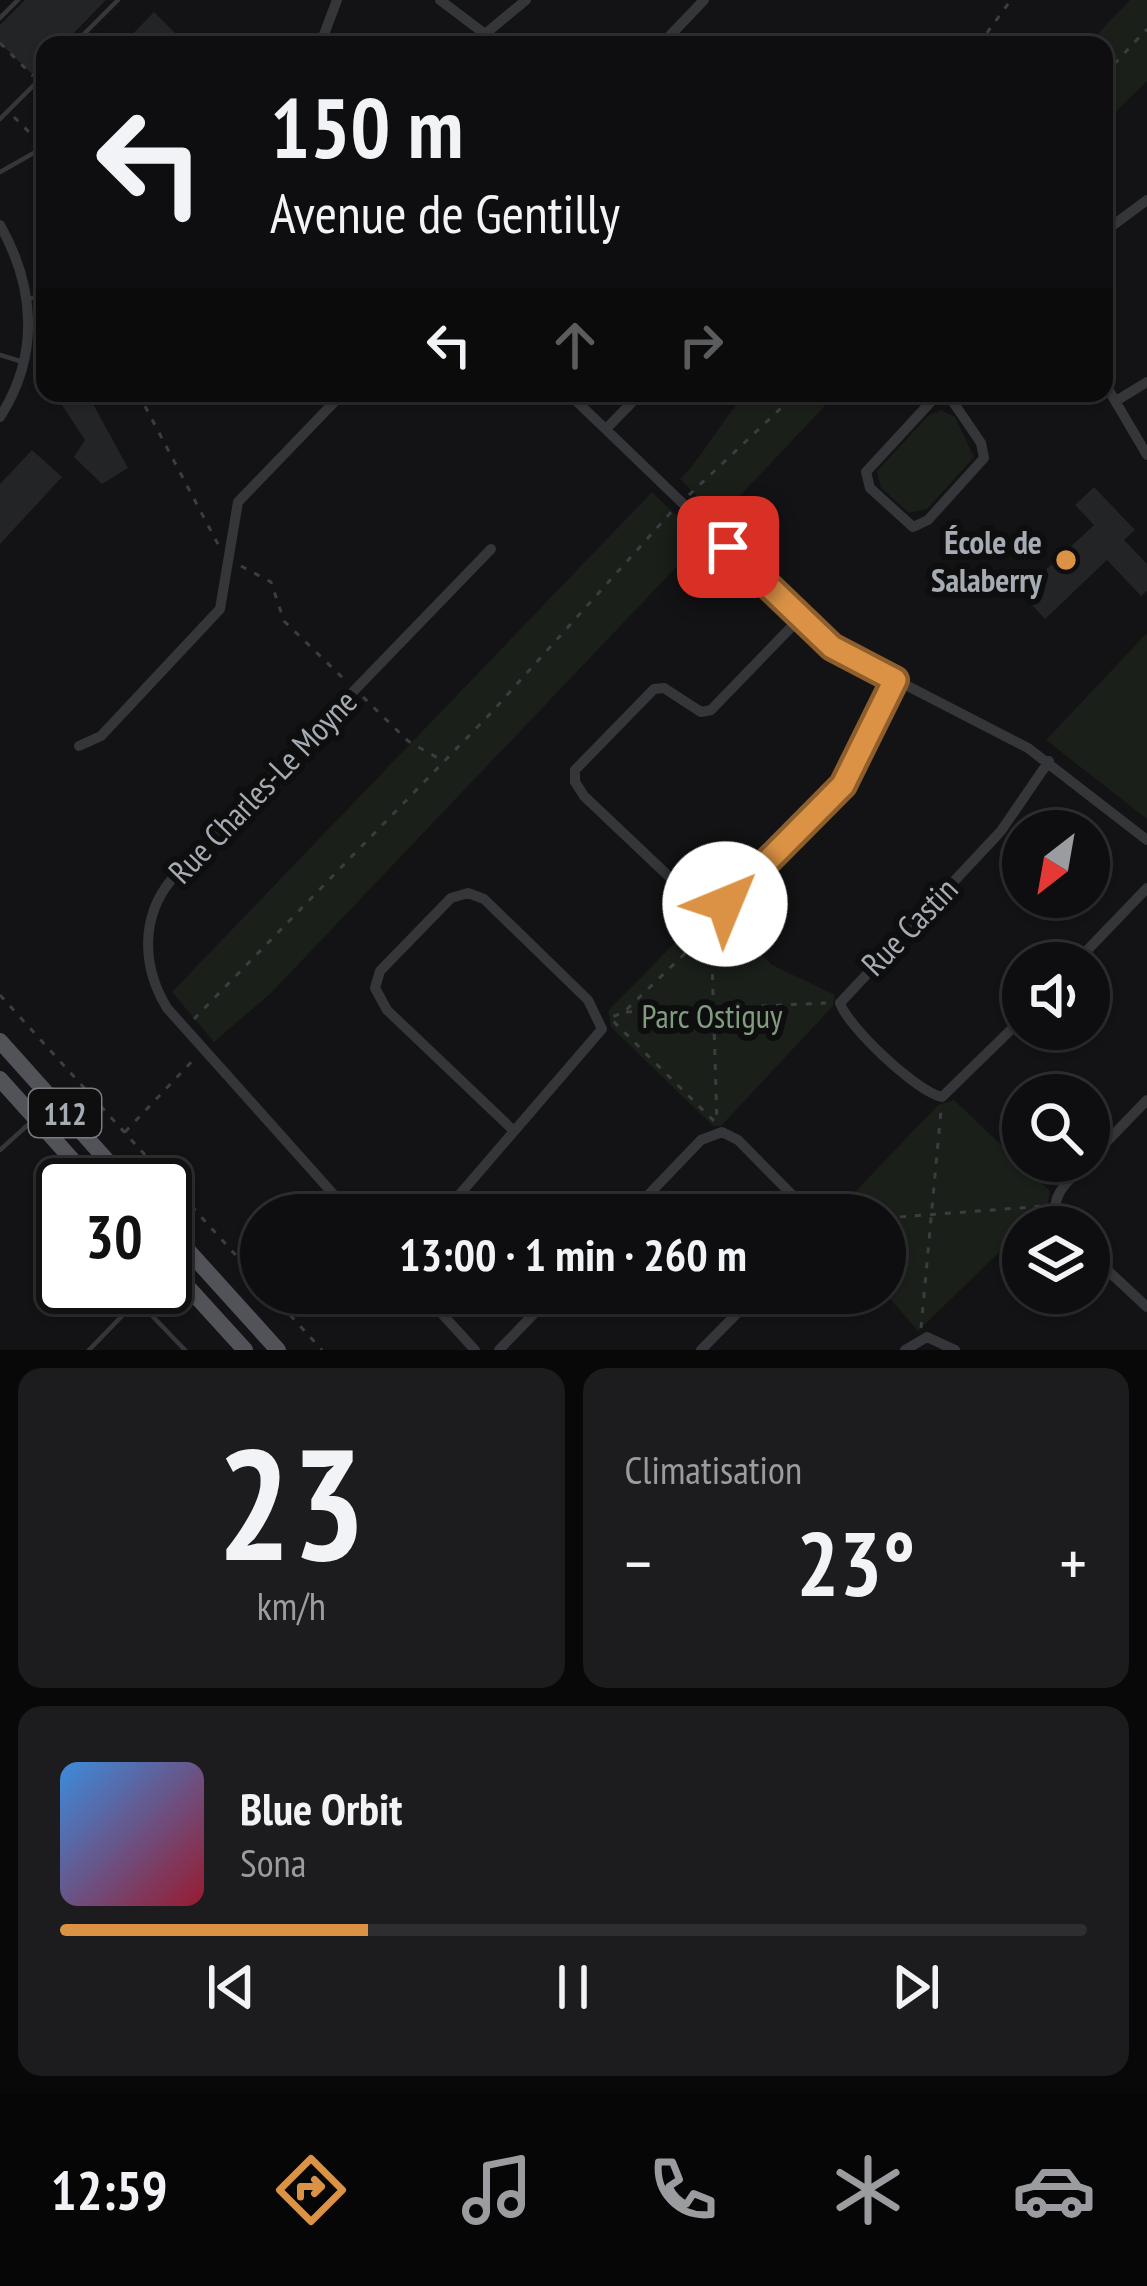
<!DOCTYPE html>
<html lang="fr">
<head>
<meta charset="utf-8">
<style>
  :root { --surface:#0e0e10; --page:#1c1c1e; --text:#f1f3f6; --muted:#9b9c9f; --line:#2e2e30; --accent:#db9245 }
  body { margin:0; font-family:"PT Sans Narrow",sans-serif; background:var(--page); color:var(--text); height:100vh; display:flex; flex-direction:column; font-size:45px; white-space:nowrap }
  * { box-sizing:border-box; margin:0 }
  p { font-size:39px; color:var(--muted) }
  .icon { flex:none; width:66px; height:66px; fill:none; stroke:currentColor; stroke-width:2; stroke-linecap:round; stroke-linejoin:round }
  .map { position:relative; height:1350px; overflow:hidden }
  .drawer { display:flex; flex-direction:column; gap:18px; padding:18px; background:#080809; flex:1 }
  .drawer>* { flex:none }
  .hud { position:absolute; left:36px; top:36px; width:1077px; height:366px; border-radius:24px; box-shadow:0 3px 9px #0004,0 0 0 3px var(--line); background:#0e0e10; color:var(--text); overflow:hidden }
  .needle { width:78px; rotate:211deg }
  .tools { position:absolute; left:1002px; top:810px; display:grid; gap:24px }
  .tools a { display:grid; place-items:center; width:108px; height:108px; border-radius:50%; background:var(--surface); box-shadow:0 3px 9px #0004,0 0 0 3px var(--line); font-size:60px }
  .speed { position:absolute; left:36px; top:1158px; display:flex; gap:24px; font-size:60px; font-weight:700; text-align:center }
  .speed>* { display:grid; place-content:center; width:156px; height:156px; border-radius:50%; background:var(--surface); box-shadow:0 3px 9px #0004,0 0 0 3px var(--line); line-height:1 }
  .speed .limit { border:6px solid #111; border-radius:18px; background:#fff; color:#111 }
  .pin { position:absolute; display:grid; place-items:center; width:102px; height:102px; color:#fff; margin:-51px; border-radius:24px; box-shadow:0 6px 18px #0006 }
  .me { position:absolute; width:132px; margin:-66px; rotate:45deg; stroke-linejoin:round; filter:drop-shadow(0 0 9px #0008) }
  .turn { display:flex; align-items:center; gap:42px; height:252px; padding:0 36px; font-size:54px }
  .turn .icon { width:156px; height:156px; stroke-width:2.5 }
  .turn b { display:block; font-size:84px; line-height:102px }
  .lanes { display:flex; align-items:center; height:114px; padding:0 36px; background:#0003; justify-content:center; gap:60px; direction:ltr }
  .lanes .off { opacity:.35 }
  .big { font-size:90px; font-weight:700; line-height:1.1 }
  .drawer .widget { flex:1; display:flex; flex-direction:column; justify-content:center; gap:18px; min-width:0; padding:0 42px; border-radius:24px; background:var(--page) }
  .drawer .dial { align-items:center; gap:0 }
  .dial b { font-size:156px; line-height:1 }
  .song { display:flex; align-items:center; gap:36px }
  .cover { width:144px; height:144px; border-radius:18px; background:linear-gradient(135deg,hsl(210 70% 55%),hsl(350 70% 35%)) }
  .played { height:12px; border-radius:6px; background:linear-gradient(90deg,var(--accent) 30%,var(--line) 30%) }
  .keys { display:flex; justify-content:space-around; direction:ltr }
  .heat { display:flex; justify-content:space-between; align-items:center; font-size:66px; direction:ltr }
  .drawer .tiles { flex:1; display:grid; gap:18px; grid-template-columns:1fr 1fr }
  .widget:last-child { grid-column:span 2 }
  .trip { position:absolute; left:240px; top:1194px; width:666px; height:120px; border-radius:60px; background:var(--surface); box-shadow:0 3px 9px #0004,0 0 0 3px var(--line); font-weight:700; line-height:120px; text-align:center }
  .dock { display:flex; height:192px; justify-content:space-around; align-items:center; background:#060606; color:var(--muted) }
  .dock .icon { width:84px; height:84px }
  .dock .on { color:var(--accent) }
  .dock b { font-size:54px; color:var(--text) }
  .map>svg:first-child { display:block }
  .green { fill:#1a1f1a }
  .building { fill:#232425 }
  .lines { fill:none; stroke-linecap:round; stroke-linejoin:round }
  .path { stroke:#3b3d40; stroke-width:3; stroke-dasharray:6 9; stroke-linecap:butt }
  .service { stroke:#353639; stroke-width:4.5 }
  .minor { stroke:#353639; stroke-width:10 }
  .primary { stroke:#515358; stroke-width:16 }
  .route-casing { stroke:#8e5f2d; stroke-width:30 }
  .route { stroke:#db9245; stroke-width:21 }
  .poi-dot { fill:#db9245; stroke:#0e0e0f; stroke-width:4.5 }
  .labels { text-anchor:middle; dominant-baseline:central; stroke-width:12; stroke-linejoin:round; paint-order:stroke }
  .shield { fill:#0e0e0f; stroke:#787d82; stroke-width:3 }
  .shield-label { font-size:30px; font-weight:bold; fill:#a6acb3 }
  .poi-label { font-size:33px; font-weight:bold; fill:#a6acb3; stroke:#0e0e0f; text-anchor:end }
  .street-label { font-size:33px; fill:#a6acb3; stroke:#0e0e0f }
  .park-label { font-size:33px; fill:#829c80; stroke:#0e0e0f }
</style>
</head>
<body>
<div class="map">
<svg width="1147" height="1350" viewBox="0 0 1147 1350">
  <rect width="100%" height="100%" fill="#131315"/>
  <!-- green -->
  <path class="green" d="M1130 0H1147V81L1104 123V45H1087Z
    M747 393H837L719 518 680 479C707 452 720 421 747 393Z
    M941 410 955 417 974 457 927 509 909 513 881 488 877 471 929 415Z
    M652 492 702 540 270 994 214 1042 172 992Z
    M1147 633V819L1046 740Z
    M724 914 772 965 835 995 833 1006 721 1126H713L611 1027 608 1011 702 915Z
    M954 1100 1050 1191 1047 1206 918 1331 885 1293V1215H833L938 1105Z"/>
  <!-- building -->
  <path class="building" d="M25 0H106L62 45H45V63L33 75 0 43V25Z
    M154 12 178 36 169 45H122Z
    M87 393 128 468 102 484 74 457 85 440 62 405Z
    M32 450 62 477 0 544V484Z
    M1094 487 1135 530 1124 540 1147 564V591L1141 596 1107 560 1045 619 1021 593 1094 525 1075 505Z"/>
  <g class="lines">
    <!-- path -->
    <path class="path" d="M0 43 33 76
      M978 45 1011 0
      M1104 75 1147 29
      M14 117 30 133
      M41 353 43 333
      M138 393 220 548
      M689 495 797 393
      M241 566 271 582 284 621 347 682
      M363 697 408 741 443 761
      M712 918 700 939 624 1012 610 1018 717 1124
      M711 929 717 1123
      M0 995 261 1283
      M626 1012 826 1003
      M194 1019 491 713 673 510
      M125 1132 197 1056
      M885 1218 1045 1206
      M270 1293 322 1350
      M921 1328 941 1110"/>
    <!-- service -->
    <path class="service" d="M0 18 18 0
      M73 45 118 0
      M0 119 45 74
      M0 172 39 150 45 160
      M28 299 45 295
      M0 355 23 362
      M0 1150 31 1122
      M137 1300 185 1350
      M89 1350 150 1287"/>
    <!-- minor -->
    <path class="minor" d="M440 0 485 34 526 0
      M320 45 337 0
      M661 45 704 0
      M0 225C35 287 40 355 0 417
      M1104 232 1147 200
      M1104 382 1147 455
      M568 393 832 647 1028 748 1147 840
      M939 393 866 472 870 488 913 527 928 520 984 458 981 443 947 393
      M1116 401 1147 382
      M606 429 641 393
      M800 618 711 710 701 712 664 688 654 689 575 770V782L584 796 699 905 714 908 729 900 843 785 895 679
      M79 746 101 736 220 609 238 502 343 393
      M1075 963 1147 888
      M1023 1018 942 1097C917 1092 848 1027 840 1003L1001 831 1049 761
      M1089 1160 1147 1100
      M352 1215 167 1008C142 967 140 917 172 879L491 549
      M442 1215 602 1029 588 1000 484 899 468 893 451 898 380 971 375 988 387 1010 514 1131
      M629 1215 701 1140 722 1132 738 1140 812 1215
      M1062 1227C1043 1199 1069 1180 1088 1161
      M1089 1253 1147 1307
      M423 1293 475 1350
      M499 1350 554 1293
      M701 1350 757 1293
      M905 1350 927 1337 955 1350"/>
    <!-- primary -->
    <path class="primary" d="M0 1041 129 1185
      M0 1079 95 1185
      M165 1225 278 1350
      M165 1262 245 1350"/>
  </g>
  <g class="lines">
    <!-- route casing -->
    <g class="route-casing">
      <path id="route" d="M725 904 843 785 895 680 832 647 728 547"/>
    </g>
    <!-- route -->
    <use href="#route" class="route"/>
  </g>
  <!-- markers -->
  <circle class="poi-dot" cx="1066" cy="560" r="12"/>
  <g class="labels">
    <!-- shield labels -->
    <rect class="shield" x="29" y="1089" width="72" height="48" rx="9"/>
    <g class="shield-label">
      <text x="65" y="1113">112</text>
    </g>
    <!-- poi labels -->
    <g class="poi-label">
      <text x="1042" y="541">École de<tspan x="1042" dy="38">Salaberry</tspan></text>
    </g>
    <!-- street labels -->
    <g class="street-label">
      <text transform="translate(262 786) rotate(-46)">Rue Charles-Le Moyne</text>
      <text transform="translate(909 926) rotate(-46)">Rue Castin</text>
    </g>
    <!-- park labels -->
    <g class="park-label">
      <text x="712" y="1015">Parc Ostiguy</text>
    </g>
  </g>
</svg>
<div class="tools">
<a><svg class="needle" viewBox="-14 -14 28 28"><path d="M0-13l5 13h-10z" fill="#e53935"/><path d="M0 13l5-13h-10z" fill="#9b9c9f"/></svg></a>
<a><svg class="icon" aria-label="sound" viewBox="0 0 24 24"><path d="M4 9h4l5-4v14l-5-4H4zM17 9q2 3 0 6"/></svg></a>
<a><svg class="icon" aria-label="search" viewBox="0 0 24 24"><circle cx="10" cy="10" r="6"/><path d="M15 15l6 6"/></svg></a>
<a><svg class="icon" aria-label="layers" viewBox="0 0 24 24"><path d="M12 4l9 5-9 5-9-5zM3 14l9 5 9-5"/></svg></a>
</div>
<div class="speed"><div class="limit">30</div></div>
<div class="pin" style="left:728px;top:547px;background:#d93025"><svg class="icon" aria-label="arrive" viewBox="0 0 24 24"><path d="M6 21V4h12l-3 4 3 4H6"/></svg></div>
<svg class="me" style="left:725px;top:904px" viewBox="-20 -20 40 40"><circle r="19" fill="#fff"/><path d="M0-13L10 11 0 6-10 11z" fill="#db9245"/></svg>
<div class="trip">13:00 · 1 min · 260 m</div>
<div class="hud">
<div class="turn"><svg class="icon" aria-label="left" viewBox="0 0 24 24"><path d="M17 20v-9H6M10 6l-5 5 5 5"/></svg><div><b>150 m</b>Avenue de Gentilly</div></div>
<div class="lanes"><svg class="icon" aria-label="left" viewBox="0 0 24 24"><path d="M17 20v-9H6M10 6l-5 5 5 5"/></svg><svg class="icon off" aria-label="ahead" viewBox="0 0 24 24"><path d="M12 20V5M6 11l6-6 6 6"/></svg><svg class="icon off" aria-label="right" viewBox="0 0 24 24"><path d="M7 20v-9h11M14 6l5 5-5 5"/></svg></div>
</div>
</div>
<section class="drawer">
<div class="tiles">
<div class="widget dial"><b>23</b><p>km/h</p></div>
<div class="widget"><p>Climatisation</p>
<div class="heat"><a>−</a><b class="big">23°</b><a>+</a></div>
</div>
<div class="widget">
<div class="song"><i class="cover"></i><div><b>Blue Orbit</b><p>Sona</p></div></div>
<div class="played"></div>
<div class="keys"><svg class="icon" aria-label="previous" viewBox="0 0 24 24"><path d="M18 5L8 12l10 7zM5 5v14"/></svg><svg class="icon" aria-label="pause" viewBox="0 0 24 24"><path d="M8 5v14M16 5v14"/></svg><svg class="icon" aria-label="next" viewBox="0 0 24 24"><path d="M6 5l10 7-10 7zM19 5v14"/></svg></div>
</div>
</div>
</section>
<nav class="dock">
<b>12:59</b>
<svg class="icon on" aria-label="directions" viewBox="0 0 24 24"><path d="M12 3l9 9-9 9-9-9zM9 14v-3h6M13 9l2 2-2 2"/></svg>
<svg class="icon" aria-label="music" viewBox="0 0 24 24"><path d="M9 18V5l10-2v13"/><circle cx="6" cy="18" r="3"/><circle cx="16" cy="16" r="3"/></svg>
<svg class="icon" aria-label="phone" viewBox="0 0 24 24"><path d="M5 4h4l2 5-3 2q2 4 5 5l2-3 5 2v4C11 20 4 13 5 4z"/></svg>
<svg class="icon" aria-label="climate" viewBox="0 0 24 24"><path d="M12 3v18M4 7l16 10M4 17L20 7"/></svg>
<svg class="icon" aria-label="car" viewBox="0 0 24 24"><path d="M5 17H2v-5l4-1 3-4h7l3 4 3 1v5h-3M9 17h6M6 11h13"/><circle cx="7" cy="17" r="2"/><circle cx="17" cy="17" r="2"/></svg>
</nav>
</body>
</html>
